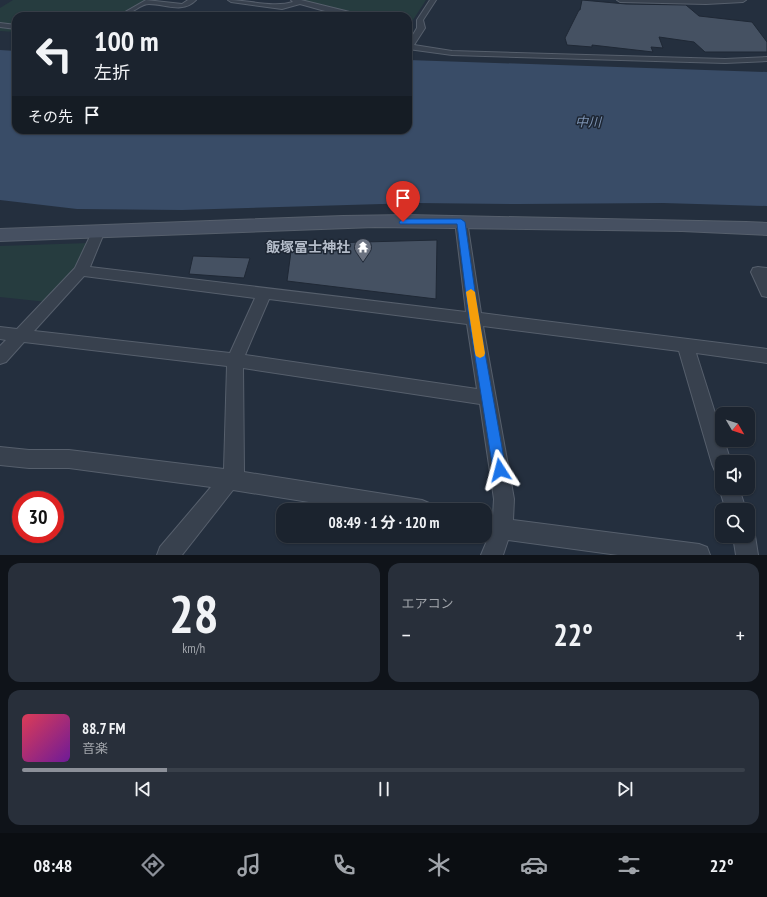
<!DOCTYPE html>
<html lang="ja">
<head>
<meta charset="utf-8">
<style>
  :root { --surface:#1b232e; --page:#282f3a; --text:#f1f3f6; --muted:#a0a4aa; --line:#39404a; --accent:#8c9099 }
  body { margin:0; font-family:"PT Sans Narrow","Noto Sans JP",sans-serif; background:var(--page); color:var(--text); height:100vh; display:flex; flex-direction:column; font-size:15px; white-space:nowrap }
  * { box-sizing:border-box; margin:0 }
  p { font-size:13px; color:var(--muted) }
  .icon { flex:none; width:22px; height:22px; fill:none; stroke:currentColor; stroke-width:2; stroke-linecap:round; stroke-linejoin:round }
  .map { position:relative; height:555px; overflow:hidden }
  .side { display:flex; flex-direction:column; gap:8px; padding:8px; background:#0f1319; flex:1 }
  .side>* { flex:none }
  .guide { position:absolute; left:12px; top:12px; width:400px; height:122px; border-radius:12px; box-shadow:0 1px 3px #0004,0 0 0 1px var(--line); background:#1b232e; color:var(--text); overflow:hidden }
  .needle { width:26px; rotate:129deg }
  .tools { position:absolute; left:715px; top:407px; display:grid; gap:8px }
  .tools a { display:grid; place-items:center; width:40px; height:40px; border-radius:8px; background:var(--surface); box-shadow:0 1px 3px #0004,0 0 0 1px var(--line); font-size:20px }
  .speed { position:absolute; left:12px; top:491px; display:flex; gap:8px; font-size:20px; font-weight:700; text-align:center }
  .speed>* { display:grid; place-content:center; width:52px; height:52px; border-radius:50%; background:var(--surface); box-shadow:0 1px 3px #0004,0 0 0 1px var(--line); line-height:1 }
  .speed .limit { border:6px solid #d22; background:#fff; color:#111 }
  .pin { position:absolute; display:grid; place-items:center; width:34px; height:34px; color:#fff; margin:-41px -17px; border-radius:50% 50% 50% 0; rotate:-45deg; box-shadow:0 0 4px #0007 }
  .pin .icon { rotate:45deg }
  .me { position:absolute; width:44px; margin:-22px; rotate:351deg; stroke-linejoin:round; filter:drop-shadow(0 0 3px #0008) }
  .turn { display:flex; align-items:center; gap:14px; height:84px; padding:0 16px; font-size:18px }
  .turn .icon { width:52px; height:52px; stroke-width:2.5 }
  .turn b { display:block; font-size:28px; line-height:34px }
  .then { display:flex; align-items:center; height:38px; padding:0 16px; background:#0003; gap:8px; font-size:15px }
  .big { font-size:30px; font-weight:700; line-height:1.1 }
  .side .tile { flex:1; display:flex; flex-direction:column; justify-content:center; gap:6px; min-width:0; padding:0 14px; border-radius:12px; background:var(--page) }
  .side .dial { align-items:center; gap:0 }
  .dial b { font-size:52px; line-height:1 }
  .song { display:flex; align-items:center; gap:12px }
  .cover { width:48px; height:48px; border-radius:6px; background:linear-gradient(135deg,hsl(350 70% 55%),hsl(280 70% 35%)) }
  .played { height:4px; border-radius:2px; background:linear-gradient(90deg,var(--accent) 20%,var(--line) 20%) }
  .keys { display:flex; justify-content:space-around; direction:ltr }
  .heat { display:flex; justify-content:space-between; align-items:center; font-size:22px; direction:ltr }
  .side .tiles { flex:1; display:grid; gap:8px; grid-template-columns:1fr 1fr }
  .tile:last-child { grid-column:span 2 }
  .trip { position:absolute; left:276px; top:503px; width:216px; height:40px; border-radius:12px; background:var(--surface); box-shadow:0 1px 3px #0004,0 0 0 1px var(--line); font-weight:700; line-height:40px; text-align:center }
  .tab-bar { display:flex; height:64px; justify-content:space-around; align-items:center; background:#0b0e12; color:var(--muted) }
  .tab-bar .icon { width:28px; height:28px }
  .tab-bar .active { color:var(--accent) }
  .tab-bar b { font-size:18px; color:var(--text) }
  .map>svg:first-child { display:block }
  .green { fill:#263c3f }
  .water { fill:#394c67 }
  .building { fill:#455162; stroke:#1f2835 }
  .lines { fill:none; stroke-linecap:round; stroke-linejoin:round }
  .street-casing { stroke:#565f6c; stroke-width:2 }
  .secondary-casing { stroke:#565f6c; stroke-width:2 }
  .street { fill:#38414e; fill-rule:evenodd }
  .secondary { fill:#465061; fill-rule:evenodd }
  .route { fill:#1a73e8; stroke:#114b97 }
  .slow { fill:#f59e0b }
  .labels { text-anchor:middle; dominant-baseline:central; stroke-width:3; stroke-linejoin:round; paint-order:stroke }
  .far-water-label { font-size:13px; font-style:italic; fill:#7c92b1; stroke:#1d2633 }
  .poi-label { font-size:14px; font-weight:bold; fill:#b4bcc9; stroke:#1d2633; text-anchor:end }
</style>
</head>
<body>
<div class="map">
<svg width="767" height="555" viewBox="0 0 767 555">
  <rect width="100%" height="100%" fill="#242f3e"/>
  <!-- green -->
  <path class="green" d="M13 0H148L116 16H16V32L0 31V8Z
    M302 0H426L413 20H408V16C372 16 337 10 302 0Z
    M89 243 77 270 47 302 0 297V246Z"/>
  <!-- water -->
  <path class="water" d="M0 50 16 51V130H408V60L767 72V206L663 203 520 204 416 203 182 210 77 209 0 200Z"/>
  <!-- building -->
  <path class="building" d="M582 0 626 4 686 5 699 16 752 22 767 42V52H705L694 42 659 37 663 48 651 47 653 52 592 45V47L567 45 565 38 579 10H580Z
    M437 240 436 299 287 281 292 244Z
    M193 256 250 258 244 278 189 274Z"/>
  <g class="lines">
    <!-- street casing -->
    <g class="street-casing">
      <path id="street" d="M146 0 182 4 188 0H196C182 14 166 4 149 4 139 4 132 16 118 16Z
        M228 0C249 0 273 8 293 2L291 0H301L366 16H352L325 11 300 4 282 9 231 2Z
        M430 0H436L423 20 425 28 414 45 452 51 725 59 767 57V61L725 63 452 55 408 49V43L417 28V20Z
        M617 0H746L743 2 706 4 620 2Z
        M0 23 16 25V29L0 27Z
        M461 217 465 218 467 221 481 313 767 349V363L696 353 722 435V440H724L731 462H722V474L715 471 712 464 679 351 483 326 514 499 513 520 699 544 707 547 710 555H618L508 540 503 555H481L489 536 485 535V515L493 516 494 499 480 404 243 368 244 472 422 500 429 503 432 510H359L233 490 182 555H157L160 547 211 487 69 468H29L0 465V447L29 450H69L224 469 227 366 24 342 6 362 0 364V346L6 340 0 339V327L17 329 75 268 93 230 98 229 103 230 104 233 90 267 466 312 455 221 457 218ZM84 276 255 298 230 353 34 331ZM269 299 467 324 477 389 245 355Z
        M758 267 767 268V297L762 296 751 272 753 268Z
        M722 481V488H739L746 510H726L719 488Z
        M748 527 751 529 755 536 758 555H736L733 536H748Z"/>
    </g>
    <!-- secondary casing -->
    <g class="secondary-casing">
      <path id="secondary" d="M407 215 746 222 767 223V235L682 231 375 227 0 241V229L343 216Z"/>
    </g>
    <!-- street -->
    <use href="#street" class="street"/>
    <!-- secondary -->
    <use href="#secondary" class="secondary"/>
  </g>
  <!-- route -->
  <path class="route" d="M403 219H461L465 222 479 319 506 470 504 474 500 476 495 474 493 470 469 319 457 224H400L399 222Z"/>
  <!-- slow -->
  <path class="slow" d="M471 289 475 292 485 353 484 356 480 358 476 356 475 353 466 292Z"/>
  <!-- icons -->
  <defs>
    <g id="temple-pin" transform="scale(0.9)"><path d="M0 17L-7.5 6A9.5 9.5 0 1 1 7.5 6Z" fill="#6b7280" stroke="#1d2633"/><path d="M0-6L5-2H3V0L6.5 2.5H4V6H1.5V3h-3V6H-4V2.5H-6.5L-3 0V-2H-5Z" fill="#fff"/></g>
  </defs>
  <g fill-rule="evenodd">
    <use href="#temple-pin" x="363" y="247"/>
  </g>
  <g class="labels">
    <!-- far-water labels -->
    <g class="far-water-label">
      <text transform="translate(588 122) rotate(1)">中川</text>
    </g>
    <!-- poi labels -->
    <g class="poi-label">
      <text x="350" y="247">飯塚冨士神社</text>
    </g>
  </g>
</svg>
<div class="tools">
<a><svg class="needle" viewBox="-14 -14 28 28"><path d="M0-13l5 13h-10z" fill="#e53935"/><path d="M0 13l5-13h-10z" fill="#a0a4aa"/></svg></a>
<a><svg class="icon" aria-label="sound" viewBox="0 0 24 24"><path d="M4 9h4l5-4v14l-5-4H4zM17 9q2 3 0 6"/></svg></a>
<a><svg class="icon" aria-label="search" viewBox="0 0 24 24"><circle cx="10" cy="10" r="6"/><path d="M15 15l6 6"/></svg></a>
</div>
<div class="speed"><div class="limit">30</div></div>
<div class="pin" style="left:403px;top:222px;background:#d93025"><svg class="icon" aria-label="arrive" viewBox="0 0 24 24"><path d="M6 21V4h12l-3 4 3 4H6"/></svg></div>
<svg class="me" style="left:500px;top:470px" viewBox="-20 -20 40 40"><path d="M0-17L14 15 0 8-14 15z" fill="#1a73e8" stroke="#fff" stroke-width="4"/></svg>
<div class="trip">08:49 · 1 分 · 120 m</div>
<div class="guide">
<div class="turn"><svg class="icon" aria-label="left" viewBox="0 0 24 24"><path d="M17 20v-9H6M10 6l-5 5 5 5"/></svg><div><b>100 m</b>左折</div></div>
<div class="then">その先<svg class="icon" aria-label="arrive" viewBox="0 0 24 24"><path d="M6 21V4h12l-3 4 3 4H6"/></svg></div>
</div>
</div>
<section class="side">
<div class="tiles">
<div class="tile dial"><b>28</b><p>km/h</p></div>
<div class="tile"><p>エアコン</p>
<div class="heat"><a>−</a><b class="big">22°</b><a>+</a></div>
</div>
<div class="tile">
<div class="song"><i class="cover"></i><div><b>88.7 FM</b><p>音楽</p></div></div>
<div class="played"></div>
<div class="keys"><svg class="icon" aria-label="previous" viewBox="0 0 24 24"><path d="M18 5L8 12l10 7zM5 5v14"/></svg><svg class="icon" aria-label="pause" viewBox="0 0 24 24"><path d="M8 5v14M16 5v14"/></svg><svg class="icon" aria-label="next" viewBox="0 0 24 24"><path d="M6 5l10 7-10 7zM19 5v14"/></svg></div>
</div>
</div>
</section>
<nav class="tab-bar">
<b>08:48</b>
<svg class="icon active" aria-label="directions" viewBox="0 0 24 24"><path d="M12 3l9 9-9 9-9-9zM9 14v-3h6M13 9l2 2-2 2"/></svg>
<svg class="icon" aria-label="music" viewBox="0 0 24 24"><path d="M9 18V5l10-2v13"/><circle cx="6" cy="18" r="3"/><circle cx="16" cy="16" r="3"/></svg>
<svg class="icon" aria-label="phone" viewBox="0 0 24 24"><path d="M5 4h4l2 5-3 2q2 4 5 5l2-3 5 2v4C11 20 4 13 5 4z"/></svg>
<svg class="icon" aria-label="climate" viewBox="0 0 24 24"><path d="M12 3v18M4 7l16 10M4 17L20 7"/></svg>
<svg class="icon" aria-label="car" viewBox="0 0 24 24"><path d="M5 17H2v-5l4-1 3-4h7l3 4 3 1v5h-3M9 17h6M6 11h13"/><circle cx="7" cy="17" r="2"/><circle cx="17" cy="17" r="2"/></svg>
<svg class="icon" aria-label="filters" viewBox="0 0 24 24"><path d="M4 7h16M4 17h16"/><circle cx="9" cy="7" r="2"/><circle cx="15" cy="17" r="2"/></svg>
<b>22°</b>
</nav>
</body>
</html>
